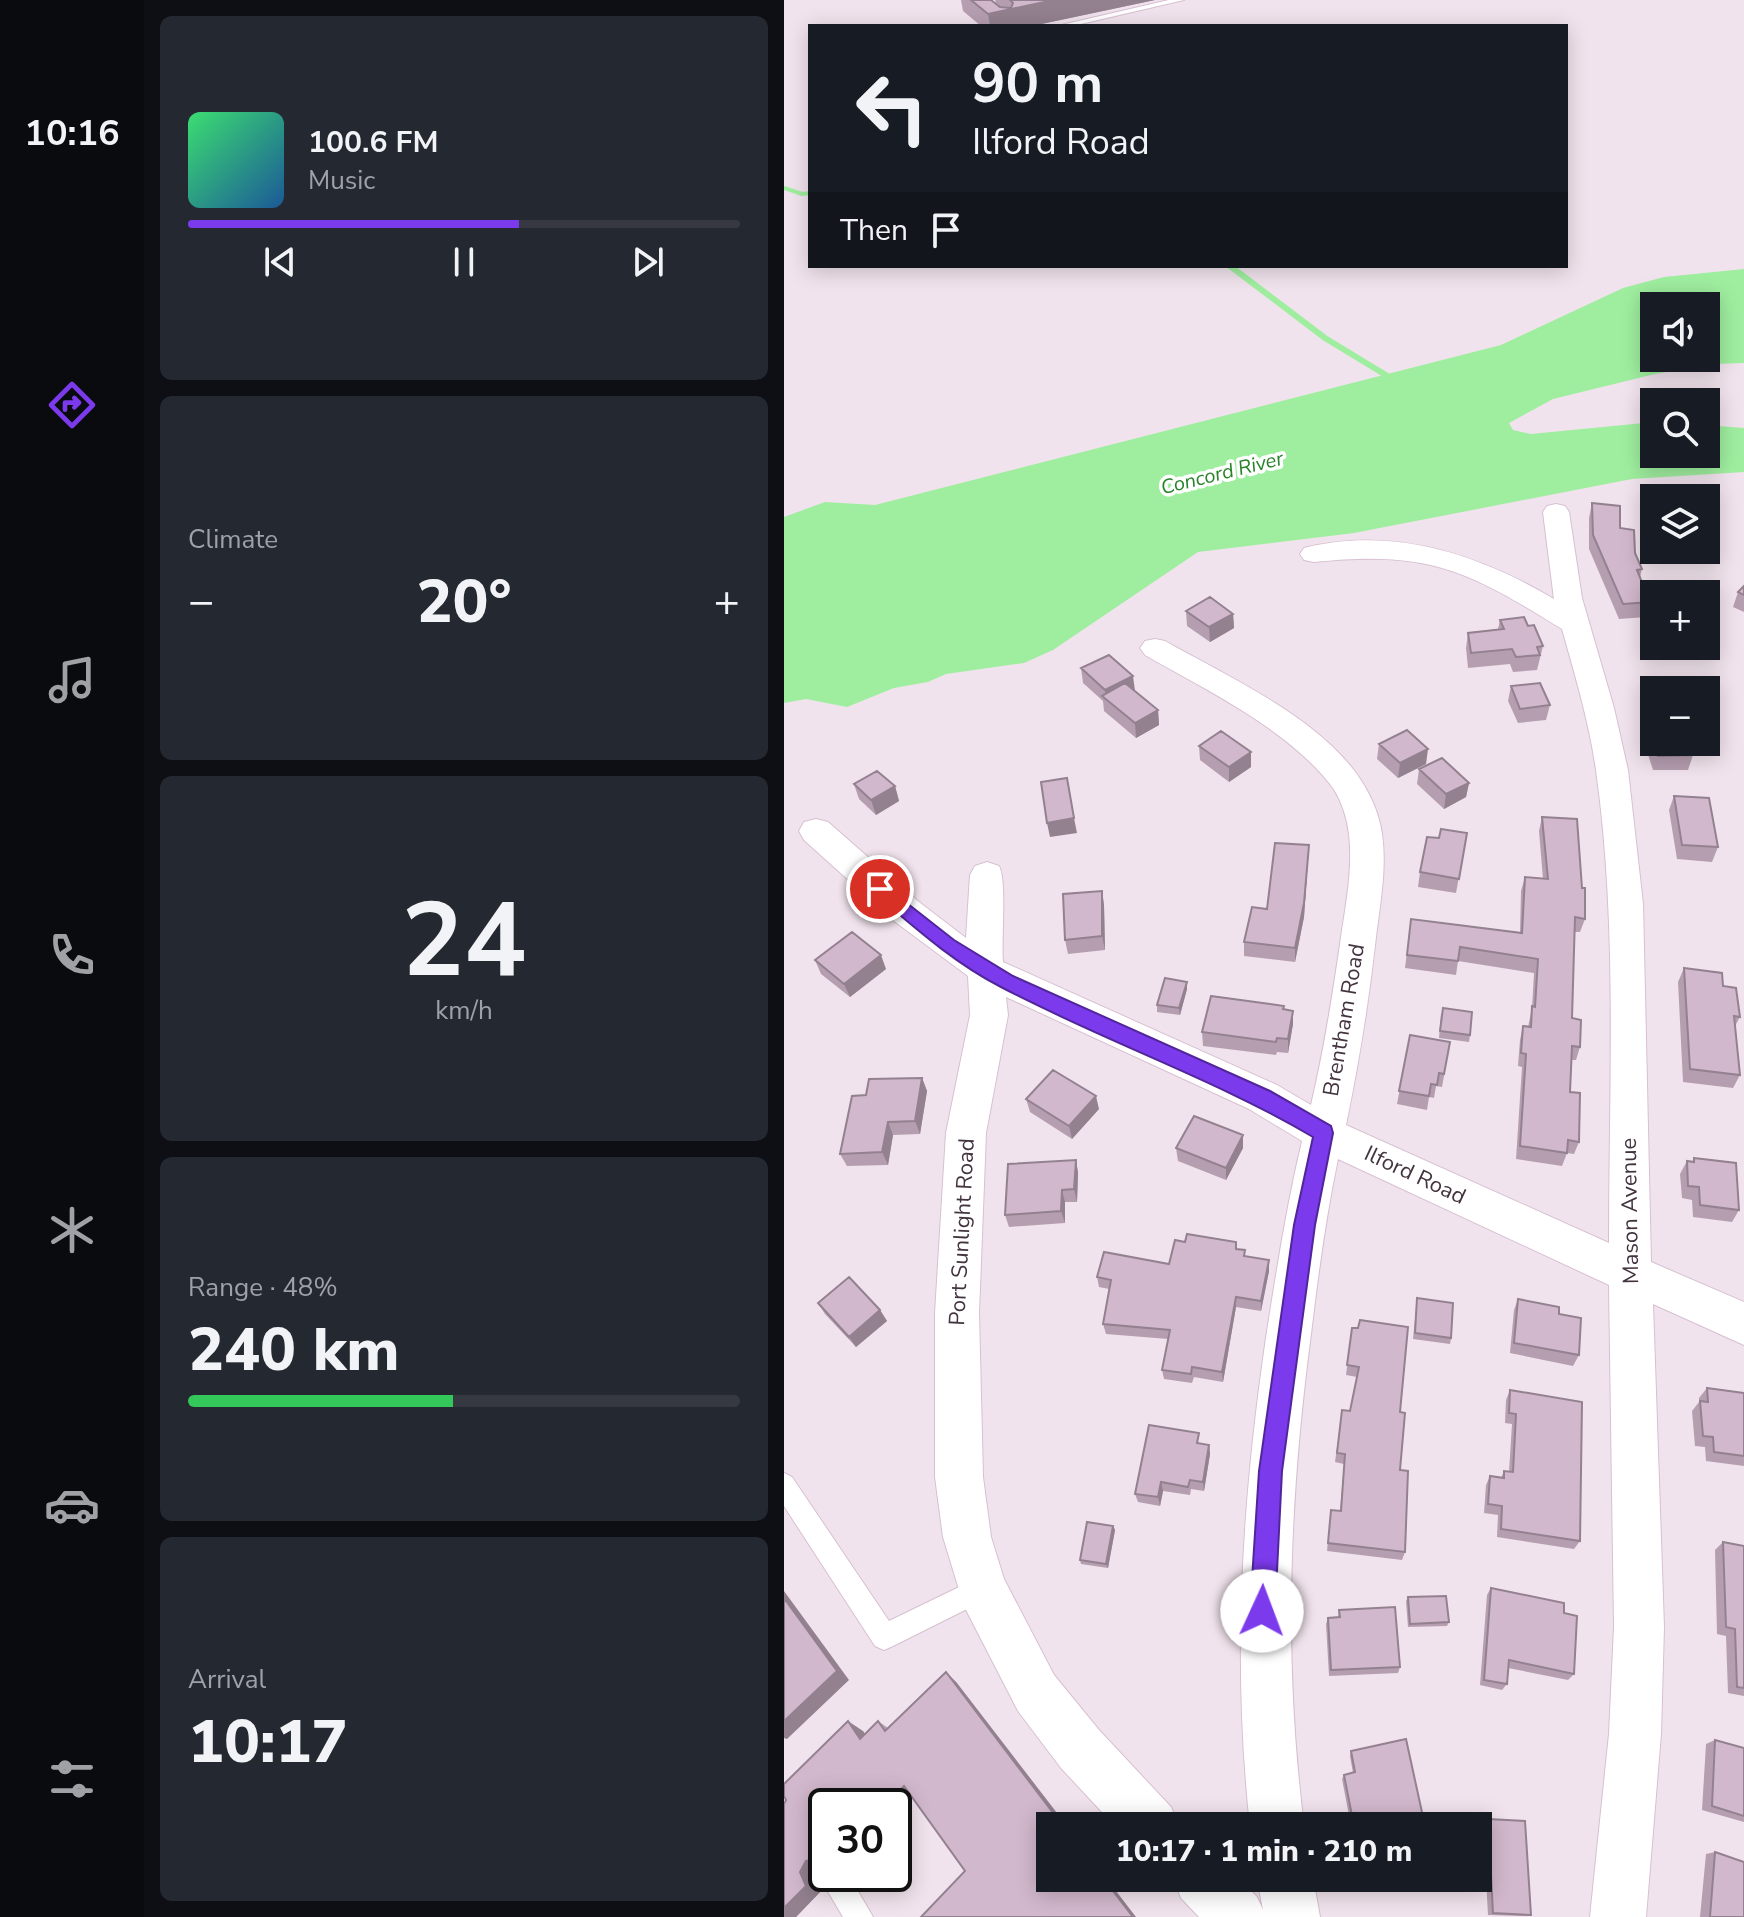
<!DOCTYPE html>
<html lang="en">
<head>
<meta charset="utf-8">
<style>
  :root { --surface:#171b24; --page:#242831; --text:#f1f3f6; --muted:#9ea1a6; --line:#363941; --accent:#7c3aed }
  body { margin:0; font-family:"Nunito Sans",sans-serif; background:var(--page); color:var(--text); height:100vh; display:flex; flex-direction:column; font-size:30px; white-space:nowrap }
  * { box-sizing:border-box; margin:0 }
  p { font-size:26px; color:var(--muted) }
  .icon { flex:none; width:44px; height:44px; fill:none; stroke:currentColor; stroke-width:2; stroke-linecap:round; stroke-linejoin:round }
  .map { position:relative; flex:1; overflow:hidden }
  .details { display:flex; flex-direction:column; gap:16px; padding:16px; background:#0d0f14; width:640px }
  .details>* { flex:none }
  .hud { position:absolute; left:24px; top:24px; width:760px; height:244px; border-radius:0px; box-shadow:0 4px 20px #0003; background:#171b24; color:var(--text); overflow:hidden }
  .controls { position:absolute; left:856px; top:292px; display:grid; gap:16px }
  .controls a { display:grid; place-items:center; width:80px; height:80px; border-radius:0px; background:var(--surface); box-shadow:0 4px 20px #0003; font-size:40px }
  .speed { position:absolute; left:24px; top:1788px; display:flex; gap:16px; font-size:40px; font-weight:700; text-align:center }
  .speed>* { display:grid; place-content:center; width:104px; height:104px; border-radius:50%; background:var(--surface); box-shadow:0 4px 20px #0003; line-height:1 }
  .speed .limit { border:4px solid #111; border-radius:12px; background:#fff; color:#111 }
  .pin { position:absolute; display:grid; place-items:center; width:68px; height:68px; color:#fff; margin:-34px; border:4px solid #fff; border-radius:50%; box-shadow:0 2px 8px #0007 }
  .me { position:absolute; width:88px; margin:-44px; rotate:2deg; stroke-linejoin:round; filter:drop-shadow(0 0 6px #0008) }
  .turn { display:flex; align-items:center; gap:28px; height:168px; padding:0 32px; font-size:36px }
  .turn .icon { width:104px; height:104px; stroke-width:2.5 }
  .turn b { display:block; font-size:56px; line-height:68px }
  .then { display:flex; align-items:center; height:76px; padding:0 32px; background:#0003; gap:16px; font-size:30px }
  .big { font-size:60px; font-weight:800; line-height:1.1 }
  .details .card { flex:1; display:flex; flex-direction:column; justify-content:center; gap:12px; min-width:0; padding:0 28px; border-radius:12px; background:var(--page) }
  .details .dial { align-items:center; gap:0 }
  .dial b { font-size:104px; line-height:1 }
  .song { display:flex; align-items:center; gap:24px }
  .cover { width:96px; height:96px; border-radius:12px; background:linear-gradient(135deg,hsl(140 70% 55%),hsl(210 70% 35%)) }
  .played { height:8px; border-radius:4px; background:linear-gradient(90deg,var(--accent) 60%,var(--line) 60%) }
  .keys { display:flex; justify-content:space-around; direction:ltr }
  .heat { display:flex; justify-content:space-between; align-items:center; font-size:44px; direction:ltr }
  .charge { height:12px; border-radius:6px; background:linear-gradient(90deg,#34c759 48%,var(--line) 0) }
  .trip { position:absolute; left:252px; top:1812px; width:456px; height:80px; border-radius:0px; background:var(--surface); box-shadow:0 4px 20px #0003; font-weight:800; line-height:80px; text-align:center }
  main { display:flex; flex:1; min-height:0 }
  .tabs { display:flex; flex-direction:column; width:144px; justify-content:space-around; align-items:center; background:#090b0e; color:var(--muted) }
  .tabs .icon { width:56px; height:56px }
  .tabs .on { color:var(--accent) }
  .tabs b { font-size:36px; color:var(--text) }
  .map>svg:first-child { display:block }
  .water { fill:#9fee9f; fill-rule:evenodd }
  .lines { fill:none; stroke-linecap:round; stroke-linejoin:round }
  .stream-far1 { stroke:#9fee9f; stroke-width:4 }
  .stream { stroke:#9fee9f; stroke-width:6 }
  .lane-casing { stroke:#d7c0d1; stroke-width:2 }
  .street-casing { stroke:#d7c0d1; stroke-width:2 }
  .lane { fill:#fff; fill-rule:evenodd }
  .street { fill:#fff; fill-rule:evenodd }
  .wall { fill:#b59eb0 }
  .shaded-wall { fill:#938190 }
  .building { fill:#d2b8cd; stroke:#938190; stroke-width:2 }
  .route { fill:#7c3aed; stroke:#51269a; stroke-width:2 }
  .labels { text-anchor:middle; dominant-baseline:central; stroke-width:7; stroke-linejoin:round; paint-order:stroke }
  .far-water-label { font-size:20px; font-style:italic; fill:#28842a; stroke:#fff }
  .street-label { font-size:22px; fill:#42333f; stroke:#fff }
</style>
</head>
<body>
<main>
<nav class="tabs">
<b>10:16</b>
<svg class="icon on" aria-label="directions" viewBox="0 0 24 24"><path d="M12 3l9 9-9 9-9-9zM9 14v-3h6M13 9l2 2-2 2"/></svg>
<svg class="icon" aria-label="music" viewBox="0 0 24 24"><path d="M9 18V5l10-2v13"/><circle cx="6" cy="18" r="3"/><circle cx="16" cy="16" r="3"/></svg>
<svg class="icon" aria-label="phone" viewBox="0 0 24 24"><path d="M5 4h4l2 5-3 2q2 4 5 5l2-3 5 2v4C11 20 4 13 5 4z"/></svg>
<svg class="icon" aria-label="climate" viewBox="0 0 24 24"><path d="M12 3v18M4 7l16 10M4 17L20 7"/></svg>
<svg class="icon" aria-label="car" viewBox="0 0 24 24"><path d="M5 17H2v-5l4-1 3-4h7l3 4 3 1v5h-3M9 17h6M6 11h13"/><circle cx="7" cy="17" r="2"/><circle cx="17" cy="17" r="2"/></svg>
<svg class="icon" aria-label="filters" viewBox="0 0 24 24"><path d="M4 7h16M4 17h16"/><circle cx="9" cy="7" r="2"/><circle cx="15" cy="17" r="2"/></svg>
</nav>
<section class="details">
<div class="card">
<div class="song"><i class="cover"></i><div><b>100.6 FM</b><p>Music</p></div></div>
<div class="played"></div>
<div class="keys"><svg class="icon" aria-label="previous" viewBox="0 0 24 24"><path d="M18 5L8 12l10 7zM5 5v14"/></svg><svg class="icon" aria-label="pause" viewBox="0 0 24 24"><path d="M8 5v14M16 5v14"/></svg><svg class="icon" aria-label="next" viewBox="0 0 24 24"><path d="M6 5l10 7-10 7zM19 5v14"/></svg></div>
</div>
<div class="card"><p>Climate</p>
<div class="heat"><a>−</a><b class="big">20°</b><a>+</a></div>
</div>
<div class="card dial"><b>24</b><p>km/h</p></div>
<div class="card"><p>Range · 48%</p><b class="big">240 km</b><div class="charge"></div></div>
<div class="card"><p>Arrival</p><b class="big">10:17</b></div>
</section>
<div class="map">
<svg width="960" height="1917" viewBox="0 0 960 1917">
  <rect width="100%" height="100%" fill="#f1e3ed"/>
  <!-- water -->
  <path class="water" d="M960 269V363L931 364 871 374 769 399 725 423 729 430 747 434 870 422V454H922V425L960 428V472L848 479 570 533 414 552 269 650 240 663 162 674 144 682 110 688 63 707 22 699 0 703V517L41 502 91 505 717 345 839 288 880 277ZM870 306H922V358H870Z"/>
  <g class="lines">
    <!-- stream-far1 -->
    <path class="stream-far1" d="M0 188 18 194 26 193"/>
    <!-- stream -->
    <path class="stream" d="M446 266 541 338 610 380"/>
    <!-- lane casing -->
    <g class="lane-casing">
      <path id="lane" d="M385 0H400L288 26H273Z
        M0 1473 8 1477 105 1621 198 1576 207 1579 210 1588 207 1597 109 1646 100 1650 91 1646 0 1506Z
        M42 1867V1874H64L89 1917H59L36 1878Z"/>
    </g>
    <!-- street casing -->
    <g class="street-casing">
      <path id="street" d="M772 504 781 506 785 512 798 598 830 708 844 770 859 904 867 1262 960 1302V1345L869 1304 880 1627 877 1734 862 1917H806L825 1734 830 1627 825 1285 554 1159C542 1216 534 1275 527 1334 505 1500 499 1659 520 1826H466C448 1658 458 1499 483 1331 493 1268 503 1204 518 1141L465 1109 222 997 224 1015 202 1133 195 1313 199 1477 207 1537 220 1579 270 1675 315 1730 387 1807 395 1826H331L277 1768 234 1711 180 1606 159 1537 151 1477V1313L162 1133 186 1015 184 976 110 921 20 840 15 831 20 822 32 819 44 822 135 902 182 938 186 875 191 866 203 862 215 866C223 880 217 940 219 962L493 1085 527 1105C540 1050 549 993 557 937 562 903 569 868 565 834 563 818 558 802 549 788 506 730 422 690 361 655L356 648 361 641 371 639 381 641C443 676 529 715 572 773 585 791 595 812 598 834 603 868 596 904 592 937 585 1000 575 1063 562 1125L825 1243C825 1086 834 926 812 770 805 722 791 675 778 629 683 570 644 550 530 562L520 560 516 554 520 548C609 526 694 554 770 599L759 512 763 506Z
        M389 1878H455L473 1897 479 1910 473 1878H529L536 1917H415L397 1898Z"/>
    </g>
    <!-- lane -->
    <use href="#lane" class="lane"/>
    <!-- street -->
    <use href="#street" class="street"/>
  </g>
  <!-- wall -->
  <path class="wall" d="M177 0H207L212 3 211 0H371L248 26H197L179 11Z
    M808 503 836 528 851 553 858 569 856 577 866 602 862 617 835 619 805 549V518Z
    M960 586V612L949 607 954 592Z
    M402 611 449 614 450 628 426 642 403 626Z
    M716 620 744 626 759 646 753 670 729 672 726 664 684 668 682 648 684 633 714 629Z
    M297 668 351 691 374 710 375 725 352 738 320 711 319 701 299 683Z
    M727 686 766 705 762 720 734 723 724 701Z
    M866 730 909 755 904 770H869L861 745Z
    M595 744 642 764 614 778 593 759Z
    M415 746 467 767 445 782 416 760Z
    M635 769 685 783 682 797 660 809 633 784Z
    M70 784 111 786 115 801 92 815 75 799Z
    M890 796 934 847 928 862 893 859 885 810Z
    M758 817 801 919 796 932H790L788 1018 796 1047 792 1060H787L786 1092 795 1142 790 1154 783 1153 778 1166 732 1159 738 1067 734 1066 736 1040 739 1026 744 1027 748 1008 750 973 674 961 672 975 621 968 627 919 736 933 737 891 741 877 759 879 755 831Z
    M683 833 672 893 634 887 636 872 655 838Z
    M525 845 520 917 511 962 460 956V942Z
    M318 891 320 905 321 950 284 954 281 940Z
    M31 960 102 969 66 997 37 974Z
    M900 968 939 986 956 1017 951 1026 956 1075 949 1088 899 1082 894 982Z
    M403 989 396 1015 373 1012V1005Z
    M500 1009 509 1011V1024L504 1053 493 1052 492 1055 419 1046 418 1032Z
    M657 1014 686 1035 685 1042 655 1038Z
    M626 1035 666 1042 658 1087 652 1086 650 1098 645 1097 643 1110 613 1104Z
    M138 1078 143 1091 136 1134 109 1135 104 1165 63 1166 56 1154 82 1095Z
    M242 1099 315 1109 288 1139 246 1112Z
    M392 1148H459L442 1180 394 1161Z
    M910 1158 955 1210 948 1222 909 1217 908 1200 898 1198 896 1174 903 1161 908 1162Z
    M292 1160 294 1173 293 1202H281V1223L225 1227 221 1215Z
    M453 1249 461 1250V1256L485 1260V1271L477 1311 452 1307 439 1382 410 1377 408 1383 380 1379 378 1370 384 1339 322 1334 319 1324 325 1289 315 1287 313 1277 385 1264Z
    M633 1298 667 1338 666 1344 629 1339Z
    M734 1299 775 1314 795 1355 789 1366 726 1353 730 1310Z
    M34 1303 96 1310 103 1321 72 1347 41 1314Z
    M568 1328 616 1412V1470L621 1552 618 1560 543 1551 546 1518 556 1511 560 1464 551 1462 558 1410 566 1411 573 1377 562 1375Z
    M923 1388 960 1393V1466L922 1461 921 1447 911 1446 908 1411 915 1402V1398Z
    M726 1390 796 1541 790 1549 713 1537 714 1515 700 1513 702 1485 706 1476 717 1478 720 1471 725 1472 728 1424 721 1423 722 1400Z
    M416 1444 425 1445 426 1454 420 1491 407 1489 406 1495 379 1491 376 1506 354 1502 351 1494Z
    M329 1526 331 1530 324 1568 297 1564 296 1560Z
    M939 1542 960 1546V1696L944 1693 942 1636 933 1634 931 1550Z
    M707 1588 790 1674 784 1680 724 1668 723 1684 718 1690 696 1685 703 1595Z
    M624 1597 665 1622 663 1626 624 1627 622 1601Z
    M555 1610 616 1667 614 1673 545 1676 542 1624 544 1618 554 1617Z
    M162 1672 173 1683 181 1871 129 1798 110 1817V1806H42V1870L37 1869 33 1877 39 1889 12 1917 0 1804 79 1731 81 1734 94 1721 104 1728Z
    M931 1740 960 1748V1822L918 1810 922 1744Z
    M567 1751 641 1826H567L558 1779 560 1775 569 1773 566 1756Z
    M704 1819 747 1915 741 1916 704 1915 699 1823Z
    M931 1852 960 1917H916L922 1854Z"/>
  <!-- shaded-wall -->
  <path class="shaded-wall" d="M270 0H371L248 26H206L204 14Z
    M449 614 450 628 426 642 425 627Z
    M349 676 351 691 322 700 321 690Z
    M374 710 375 725 352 738 351 723Z
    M644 749 642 764 614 778 616 763Z
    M467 752V767L445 782V767Z
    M685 783 682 797 660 809 662 794Z
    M111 786 115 801 92 815 87 800Z
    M290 818 293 833 266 837 263 823Z
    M525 845 520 917 511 962V948Z
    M318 891 320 905 321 950 318 936Z
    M97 955 102 969 66 997 60 984Z
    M403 982V989L396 1015 395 1008Z
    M509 1011V1024L504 1053V1039Z
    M138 1078 143 1091 136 1134 131 1121Z
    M312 1096 315 1109 288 1139 285 1126Z
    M104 1122 109 1135 104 1165 98 1152Z
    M459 1135V1148L442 1180V1168Z
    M292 1160 294 1173 293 1202 290 1189Z
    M278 1190 281 1202V1223L277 1211Z
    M485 1260V1271L477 1311V1301Z
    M452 1297V1307L439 1382 438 1372Z
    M96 1310 103 1321 72 1347 65 1337Z
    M425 1445 426 1454 420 1491 419 1482Z
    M377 1482 379 1491 376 1506 374 1497Z
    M329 1526 331 1530 324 1568 322 1564Z
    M0 1591 65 1680 3 1739 0 1738Z
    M162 1672 173 1683 283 1826H279Z
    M64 1721 79 1731 90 1748 76 1739Z
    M120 1786 134 1793 110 1817V1806H100Z
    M22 1861 39 1866 28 1867 37 1869 33 1877 39 1889 12 1917H0V1908Z
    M319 1878H322L352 1917H349Z"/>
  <!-- building -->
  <path class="building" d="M187 0H207L216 7 227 8 229 3 226 0H270L204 14Z
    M808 503 836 506V528L850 530 851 553 858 569 853 570 866 602 839 604 809 535Z
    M960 586V595L954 592Z
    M426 597 449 614 425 627 402 611Z
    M740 617 744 626 750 625 759 646 753 647 756 655 732 657 728 649 687 653 684 633 720 629 716 620Z
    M325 655 349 676 321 690 297 668Z
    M341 683 374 710 351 723 318 696Z
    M756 683 766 705 736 709 727 686Z
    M623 730 644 749 616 763 595 744Z
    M866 730H870V742H905L909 755 874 756Z
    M437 731 467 752 445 767 415 746Z
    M658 758 685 783 662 794 635 769Z
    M93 771 111 786 87 800 70 784Z
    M283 778 290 818 263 823 257 782Z
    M890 796 925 798 934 847 898 845Z
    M758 817 793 819 798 888H801V919L791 917 788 1018 797 1020 796 1047 788 1046 786 1092 796 1093 795 1142 784 1140 783 1153 736 1146 742 1054 737 1053 739 1026 747 1027 748 1006 751 1007 754 959 676 947 674 961 623 955 627 919 738 933 741 877 764 879Z
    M657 829 683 833 675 879 636 872 643 837 655 838Z
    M491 843 525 845 520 903 511 948 460 942 468 907 483 909Z
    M318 891V936L281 940 279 894Z
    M68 932 97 955 60 984 31 960Z
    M900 968 938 973 939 986 952 988 956 1017 950 1016 956 1075 906 1069Z
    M381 978 403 982 395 1008 373 1005Z
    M427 996 500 1006 499 1009 509 1011 504 1039 493 1038 492 1042 418 1032Z
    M659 1008 688 1012 686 1035 656 1031Z
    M626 1035 666 1042 660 1074 655 1073 653 1085 647 1084 645 1096 615 1091Z
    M269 1070 312 1096 285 1126 242 1099Z
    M138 1078 131 1121 104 1122 98 1152 56 1154 68 1096 82 1095 85 1079Z
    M410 1116 459 1135 442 1168 392 1148Z
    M910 1158 952 1163 955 1210 916 1205 915 1187 904 1186 903 1161 910 1162Z
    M292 1160 290 1189 278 1190 277 1211 221 1215 224 1164Z
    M403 1234 452 1242V1249L461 1250 460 1256 485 1260 477 1301 452 1297 438 1372 408 1367 407 1374 378 1370 386 1330 319 1324 327 1280 313 1277 320 1252 385 1264 391 1240 401 1242Z
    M65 1277 96 1310 65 1337 34 1303Z
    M633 1298 669 1303 667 1338 631 1333Z
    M734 1299 775 1307V1314L797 1318 795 1355 730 1343Z
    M576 1320 624 1327 616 1412 621 1413 616 1470 624 1471 621 1552 544 1543 547 1510 557 1511 561 1454 553 1453 558 1410 566 1411 575 1367 563 1365 568 1328H574Z
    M923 1388 960 1393V1456L930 1452 929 1437 919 1436 916 1401 924 1402Z
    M726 1390 798 1402 796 1541 717 1529 718 1506 704 1504 706 1476 720 1478V1471L729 1472 732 1414 725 1413Z
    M365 1425 415 1433 413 1443 425 1445 419 1482 406 1480 404 1487 377 1482 374 1497 351 1494Z
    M303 1522 329 1526 322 1564 296 1560Z
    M939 1542 960 1546V1688L953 1687 951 1629 942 1627Z
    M707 1588 780 1603V1613L793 1616 790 1674 725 1660 723 1684 700 1680Z
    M662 1596 665 1622 626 1624 624 1597Z
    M0 1598 53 1671 0 1721Z
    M611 1607 616 1667 547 1670 544 1618 556 1617 555 1610Z
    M162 1672 279 1826H266V1878H319L349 1917H137L181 1871 120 1786 100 1806H42V1865L40 1867H28L27 1860 22 1861 16 1872 22 1886 0 1908V1804L2 1800 0 1796V1784L64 1721 76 1739 94 1721 101 1731Z
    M622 1739 641 1826H570L560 1775 571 1772 567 1751Z
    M931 1740 960 1748V1816L928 1806Z
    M704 1819 741 1821 747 1915 709 1913Z
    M931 1852 960 1862V1917H926Z"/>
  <!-- route -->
  <path class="route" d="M96 882 170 940 229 976 486 1091 547 1126 549 1133 531 1225 498 1471 491 1611 487 1620 478 1624 469 1620 466 1611 475 1471 510 1225 529 1137C429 1078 319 1041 217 987 170 963 130 927 90 893L87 889Z"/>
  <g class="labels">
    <!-- far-water labels -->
    <g class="far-water-label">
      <text transform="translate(438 473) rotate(-14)">Concord River</text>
    </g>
    <!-- street labels -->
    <g class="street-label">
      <text transform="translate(560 1020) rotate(-80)">Brentham Road</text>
      <text transform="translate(631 1175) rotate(25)">Ilford Road</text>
      <text transform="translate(846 1211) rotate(-91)">Mason Avenue</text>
      <text transform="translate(178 1232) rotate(-87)">Port Sunlight Road</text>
    </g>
  </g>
</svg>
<div class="controls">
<a><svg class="icon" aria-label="sound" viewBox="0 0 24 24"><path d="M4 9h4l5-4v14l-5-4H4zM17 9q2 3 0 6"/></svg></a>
<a><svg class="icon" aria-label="search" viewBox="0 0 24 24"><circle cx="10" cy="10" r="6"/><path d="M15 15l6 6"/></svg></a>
<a><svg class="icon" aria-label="layers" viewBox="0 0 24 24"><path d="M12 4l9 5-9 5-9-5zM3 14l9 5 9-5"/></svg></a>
<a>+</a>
<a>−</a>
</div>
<div class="speed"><div class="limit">30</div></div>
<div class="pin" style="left:96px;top:889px;background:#d93025"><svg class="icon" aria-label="arrive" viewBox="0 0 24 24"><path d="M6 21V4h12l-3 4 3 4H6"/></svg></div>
<svg class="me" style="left:478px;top:1611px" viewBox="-20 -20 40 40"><circle r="19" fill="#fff"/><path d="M0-13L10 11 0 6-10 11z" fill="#7c3aed"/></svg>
<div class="trip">10:17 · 1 min · 210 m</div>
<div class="hud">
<div class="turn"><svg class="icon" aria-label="left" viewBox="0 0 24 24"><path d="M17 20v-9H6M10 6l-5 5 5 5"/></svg><div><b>90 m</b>Ilford Road</div></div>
<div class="then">Then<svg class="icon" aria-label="arrive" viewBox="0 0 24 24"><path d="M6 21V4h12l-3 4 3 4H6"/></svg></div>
</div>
</div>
</main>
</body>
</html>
